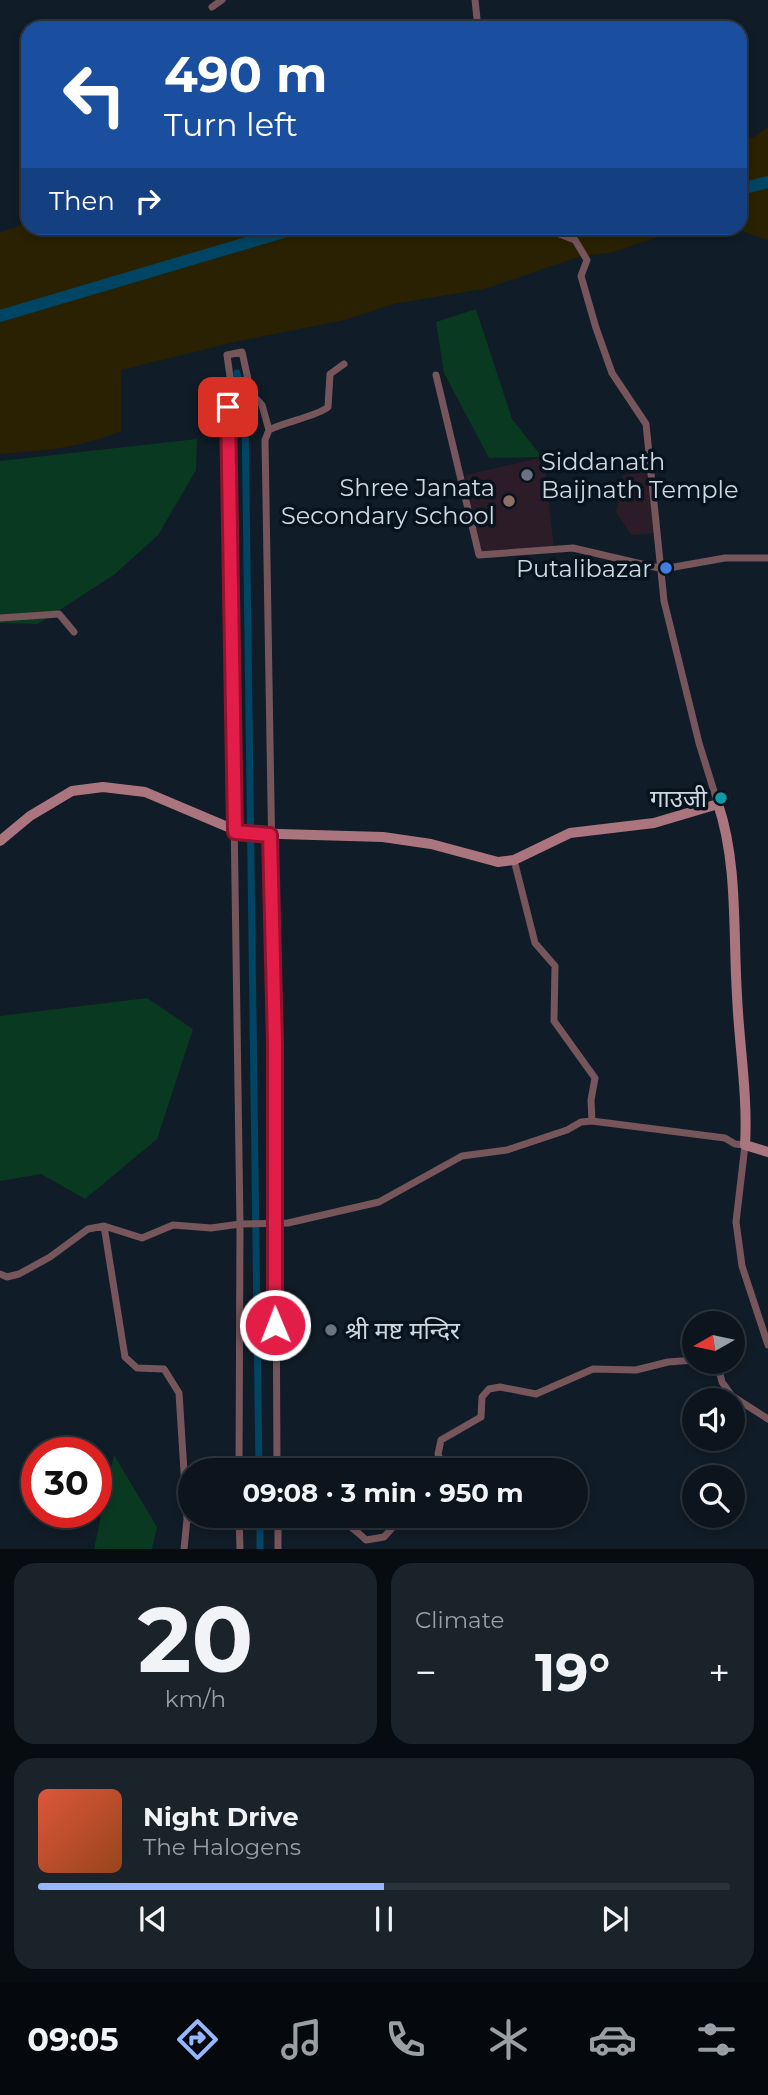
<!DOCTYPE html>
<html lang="en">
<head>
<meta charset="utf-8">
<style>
  :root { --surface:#0c151d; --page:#1a222a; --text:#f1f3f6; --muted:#9a9fa4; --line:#2c343b; --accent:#96b6fd }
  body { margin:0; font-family:Montserrat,"Noto Sans Devanagari",sans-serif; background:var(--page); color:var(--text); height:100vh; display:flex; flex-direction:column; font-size:26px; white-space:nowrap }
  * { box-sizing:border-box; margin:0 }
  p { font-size:23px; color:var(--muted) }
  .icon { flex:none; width:38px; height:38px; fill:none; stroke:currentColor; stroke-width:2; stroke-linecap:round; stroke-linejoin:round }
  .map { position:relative; height:1549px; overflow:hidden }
  .panel { display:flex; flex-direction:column; gap:14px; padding:14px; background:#070c10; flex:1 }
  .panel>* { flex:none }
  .top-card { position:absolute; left:21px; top:21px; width:726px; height:214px; border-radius:21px; box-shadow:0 4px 10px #0003,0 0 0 2px var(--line); background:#1a4fa0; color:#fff; overflow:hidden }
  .needle { width:46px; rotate:261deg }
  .buttons { position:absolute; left:682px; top:1311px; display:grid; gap:14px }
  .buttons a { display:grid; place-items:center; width:63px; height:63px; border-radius:50%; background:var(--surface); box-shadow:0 4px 10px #0003,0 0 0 2px var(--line); font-size:35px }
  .speed { position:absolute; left:21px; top:1437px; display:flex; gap:14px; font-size:35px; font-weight:700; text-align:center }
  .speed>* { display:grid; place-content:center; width:91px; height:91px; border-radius:50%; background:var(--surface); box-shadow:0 4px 10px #0003,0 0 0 2px var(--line); line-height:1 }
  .speed .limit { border:10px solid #d22; background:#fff; color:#111 }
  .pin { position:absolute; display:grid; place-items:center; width:60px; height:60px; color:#fff; margin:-30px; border-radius:14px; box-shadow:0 4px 10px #0006 }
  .me { position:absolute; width:77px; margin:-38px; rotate:359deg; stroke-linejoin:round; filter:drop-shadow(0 0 5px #0008) }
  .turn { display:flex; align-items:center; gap:24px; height:147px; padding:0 28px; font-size:32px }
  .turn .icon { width:91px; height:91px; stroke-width:2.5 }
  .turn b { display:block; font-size:49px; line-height:60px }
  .then { display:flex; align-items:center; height:66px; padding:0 28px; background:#0003; gap:14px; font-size:26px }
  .big { font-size:52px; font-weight:700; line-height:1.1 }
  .panel .widget { flex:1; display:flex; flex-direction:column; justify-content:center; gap:10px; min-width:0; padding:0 24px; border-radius:21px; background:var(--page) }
  .panel .dial { align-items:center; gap:0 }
  .dial b { font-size:91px; line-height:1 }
  .song { display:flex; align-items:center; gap:21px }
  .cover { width:84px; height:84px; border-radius:10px; background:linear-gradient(135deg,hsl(10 70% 55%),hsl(20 70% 35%)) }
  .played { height:7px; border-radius:4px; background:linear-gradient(90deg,var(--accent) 50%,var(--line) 50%) }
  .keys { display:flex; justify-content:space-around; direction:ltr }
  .heat { display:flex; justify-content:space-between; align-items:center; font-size:38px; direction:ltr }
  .panel .tiles { flex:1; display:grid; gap:14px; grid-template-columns:1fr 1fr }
  .widget:last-child { grid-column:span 2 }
  .trip { position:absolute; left:178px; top:1458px; width:410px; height:70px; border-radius:35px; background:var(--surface); box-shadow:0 4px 10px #0003,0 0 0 2px var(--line); font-weight:700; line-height:70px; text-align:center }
  .tabs { display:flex; height:112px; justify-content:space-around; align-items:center; background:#05080c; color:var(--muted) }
  .tabs .icon { width:49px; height:49px }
  .tabs .current { color:var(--accent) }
  .tabs b { font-size:32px; color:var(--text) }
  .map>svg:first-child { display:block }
  .education { fill:#2b1c27 }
  .green { fill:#0a3921 }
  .sand { fill:#292101 }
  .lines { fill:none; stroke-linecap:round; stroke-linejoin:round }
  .canal { stroke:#004563; stroke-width:7 }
  .river { stroke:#004563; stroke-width:12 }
  .street { stroke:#76555b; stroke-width:7 }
  .secondary { stroke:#aa757f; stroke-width:10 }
  .route-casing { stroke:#92132f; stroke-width:18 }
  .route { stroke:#e11d48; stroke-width:12 }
  .worship-dot { fill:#6b7280; stroke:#07131e; stroke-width:2.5 }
  .education-dot { fill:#8d6e63; stroke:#07131e; stroke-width:2.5 }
  .shop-dot { fill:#3f7fe0; stroke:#07131e; stroke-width:2.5 }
  .culture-dot { fill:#0f9aa8; stroke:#07131e; stroke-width:2.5 }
  .labels { text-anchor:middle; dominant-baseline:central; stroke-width:7; stroke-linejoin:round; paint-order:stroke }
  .poi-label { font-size:24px; fill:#cfd7df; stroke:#07131e; text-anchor:end }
</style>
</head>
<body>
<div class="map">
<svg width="768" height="1549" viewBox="0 0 768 1549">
  <rect width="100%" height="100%" fill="#101c27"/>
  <!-- education -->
  <path class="education" d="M544 457 554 548 480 554 465 475Z
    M651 471 657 533 631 535 616 512 623 475Z"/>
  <!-- green -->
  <path class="green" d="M476 309 512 419 542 457 489 458 444 373 436 322Z
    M197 439 196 470 158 535 115 574 38 624 0 623V461Z
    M147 998 193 1029 157 1139 85 1199 41 1174 0 1181V1016Z
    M114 1455 157 1527 152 1549H94Z"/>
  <!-- sand -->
  <path class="sand" d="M768 127V240L735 229 661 236 610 253 582 256 484 289 393 304 345 320 239 341 121 370V431C80 448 43 451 0 454V232L17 227 28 219V228H740V138L754 137Z"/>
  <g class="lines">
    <!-- canal -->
    <path class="canal" d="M237 373 245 414 259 1470
      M260 1516V1549"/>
    <!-- river -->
    <path class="river" d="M740 189 768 182
      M0 316 297 228"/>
    <!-- street -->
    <path class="street" d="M475 0 478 28
      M212 7 222 0
      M544 228 575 240 587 260 581 276 596 328 612 373 646 424 664 601 699 743 718 804
      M436 375 479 555 573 548 663 569 725 558H768
      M0 618 59 614 74 632
      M514 860 535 943 555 966 554 1021 595 1078 591 1100 592 1121
      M104 1226 125 1357 137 1368 164 1369 179 1393 187 1519 239 1523 273 1521 278 1525C322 1520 330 1505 366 1540L384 1537 394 1526 412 1516
      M0 1274 7 1277 19 1274 50 1257 88 1229 104 1226 142 1238 173 1225 211 1228 240 1224 288 1223 379 1202 462 1156 507 1150 567 1130 581 1122 592 1121 725 1138 735 1144 745 1145 736 1222 742 1266 768 1345
      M717 1362 722 1382 732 1396 768 1419
      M239 1470 240 1224 228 407 231 384 227 355 242 352 251 393 262 405 269 430
      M277 1470 275 1044 265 440 269 430C284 422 318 416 328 407L330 374 344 364
      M444 1470 438 1454 441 1440 481 1417 482 1397 489 1389 500 1387 536 1394 593 1369 636 1370 668 1362 695 1360
      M239 1516 240 1549
      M278 1516V1549
      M184 1549 187 1519"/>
    <!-- secondary -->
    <path class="secondary" d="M0 841 30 816 72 791 103 787 145 792 242 833 383 837 431 844 498 862 514 860 570 833 654 823 718 804C738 863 733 933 737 995 739 1045 748 1094 745 1145L768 1152"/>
  </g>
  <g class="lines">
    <!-- route casing -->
    <g class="route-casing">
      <path id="route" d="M228 407 235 832 270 835 275 1044V1325"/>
    </g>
    <!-- route -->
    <use href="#route" class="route"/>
  </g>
  <!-- markers -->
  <g class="worship-dot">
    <circle cx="527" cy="475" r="7"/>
    <circle cx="331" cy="1330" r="7"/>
  </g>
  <circle class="education-dot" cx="509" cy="501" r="7"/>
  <circle class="shop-dot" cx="666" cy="568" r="7"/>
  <circle class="culture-dot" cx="721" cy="798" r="7"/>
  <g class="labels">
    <!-- poi labels -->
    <g class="poi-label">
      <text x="541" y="461" text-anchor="start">Siddanath<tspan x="541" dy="28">Baijnath Temple</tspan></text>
      <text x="495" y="487">Shree Janata<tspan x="495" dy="28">Secondary School</tspan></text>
      <text x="652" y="568">Putalibazar</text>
      <text x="707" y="798">गाउजी</text>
      <text x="345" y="1330" text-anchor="start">श्री मष्ट मन्दिर</text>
    </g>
  </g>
</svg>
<div class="buttons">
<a><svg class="needle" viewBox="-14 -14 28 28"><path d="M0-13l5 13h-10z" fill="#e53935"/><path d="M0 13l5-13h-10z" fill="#9a9fa4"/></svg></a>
<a><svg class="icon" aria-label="sound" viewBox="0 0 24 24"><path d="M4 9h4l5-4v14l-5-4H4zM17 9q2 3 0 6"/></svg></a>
<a><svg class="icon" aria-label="search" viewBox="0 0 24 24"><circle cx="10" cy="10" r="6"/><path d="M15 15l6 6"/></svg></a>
</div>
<div class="speed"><div class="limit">30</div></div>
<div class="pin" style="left:228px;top:407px;background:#d93025"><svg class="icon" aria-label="arrive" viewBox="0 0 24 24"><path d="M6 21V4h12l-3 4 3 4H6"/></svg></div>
<svg class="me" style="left:275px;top:1325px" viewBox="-20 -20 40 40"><circle r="17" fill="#e11d48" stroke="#fff" stroke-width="3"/><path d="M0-11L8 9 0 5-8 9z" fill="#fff"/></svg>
<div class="trip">09:08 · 3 min · 950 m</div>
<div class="top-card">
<div class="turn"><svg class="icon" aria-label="left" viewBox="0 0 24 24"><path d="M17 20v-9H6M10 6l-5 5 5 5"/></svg><div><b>490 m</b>Turn left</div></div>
<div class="then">Then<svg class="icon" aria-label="right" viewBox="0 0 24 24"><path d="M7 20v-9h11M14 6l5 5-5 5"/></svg></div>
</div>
</div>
<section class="panel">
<div class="tiles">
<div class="widget dial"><b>20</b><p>km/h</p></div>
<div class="widget"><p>Climate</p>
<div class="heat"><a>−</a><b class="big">19°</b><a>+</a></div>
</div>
<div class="widget">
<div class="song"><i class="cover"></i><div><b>Night Drive</b><p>The Halogens</p></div></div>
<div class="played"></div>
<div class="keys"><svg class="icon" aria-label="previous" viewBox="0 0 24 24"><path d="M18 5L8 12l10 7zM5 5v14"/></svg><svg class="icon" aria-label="pause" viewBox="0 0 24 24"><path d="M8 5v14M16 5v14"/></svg><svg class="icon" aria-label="next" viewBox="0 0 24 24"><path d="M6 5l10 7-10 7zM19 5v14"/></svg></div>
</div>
</div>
</section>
<nav class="tabs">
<b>09:05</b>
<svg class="icon current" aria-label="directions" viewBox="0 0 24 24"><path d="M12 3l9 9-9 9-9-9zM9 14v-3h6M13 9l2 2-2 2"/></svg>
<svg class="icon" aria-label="music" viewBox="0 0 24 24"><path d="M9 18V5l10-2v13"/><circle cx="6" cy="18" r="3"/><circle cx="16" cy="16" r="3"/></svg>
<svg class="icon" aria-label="phone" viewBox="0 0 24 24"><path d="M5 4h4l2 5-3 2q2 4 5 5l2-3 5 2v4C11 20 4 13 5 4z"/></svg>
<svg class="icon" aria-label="climate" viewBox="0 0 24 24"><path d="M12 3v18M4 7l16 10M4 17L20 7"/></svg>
<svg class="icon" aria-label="car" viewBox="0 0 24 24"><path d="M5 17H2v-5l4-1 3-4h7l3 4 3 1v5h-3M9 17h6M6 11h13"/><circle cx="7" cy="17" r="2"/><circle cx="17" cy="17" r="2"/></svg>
<svg class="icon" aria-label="filters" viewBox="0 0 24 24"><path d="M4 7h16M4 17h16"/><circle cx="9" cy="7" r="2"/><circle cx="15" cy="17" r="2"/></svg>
</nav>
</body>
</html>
